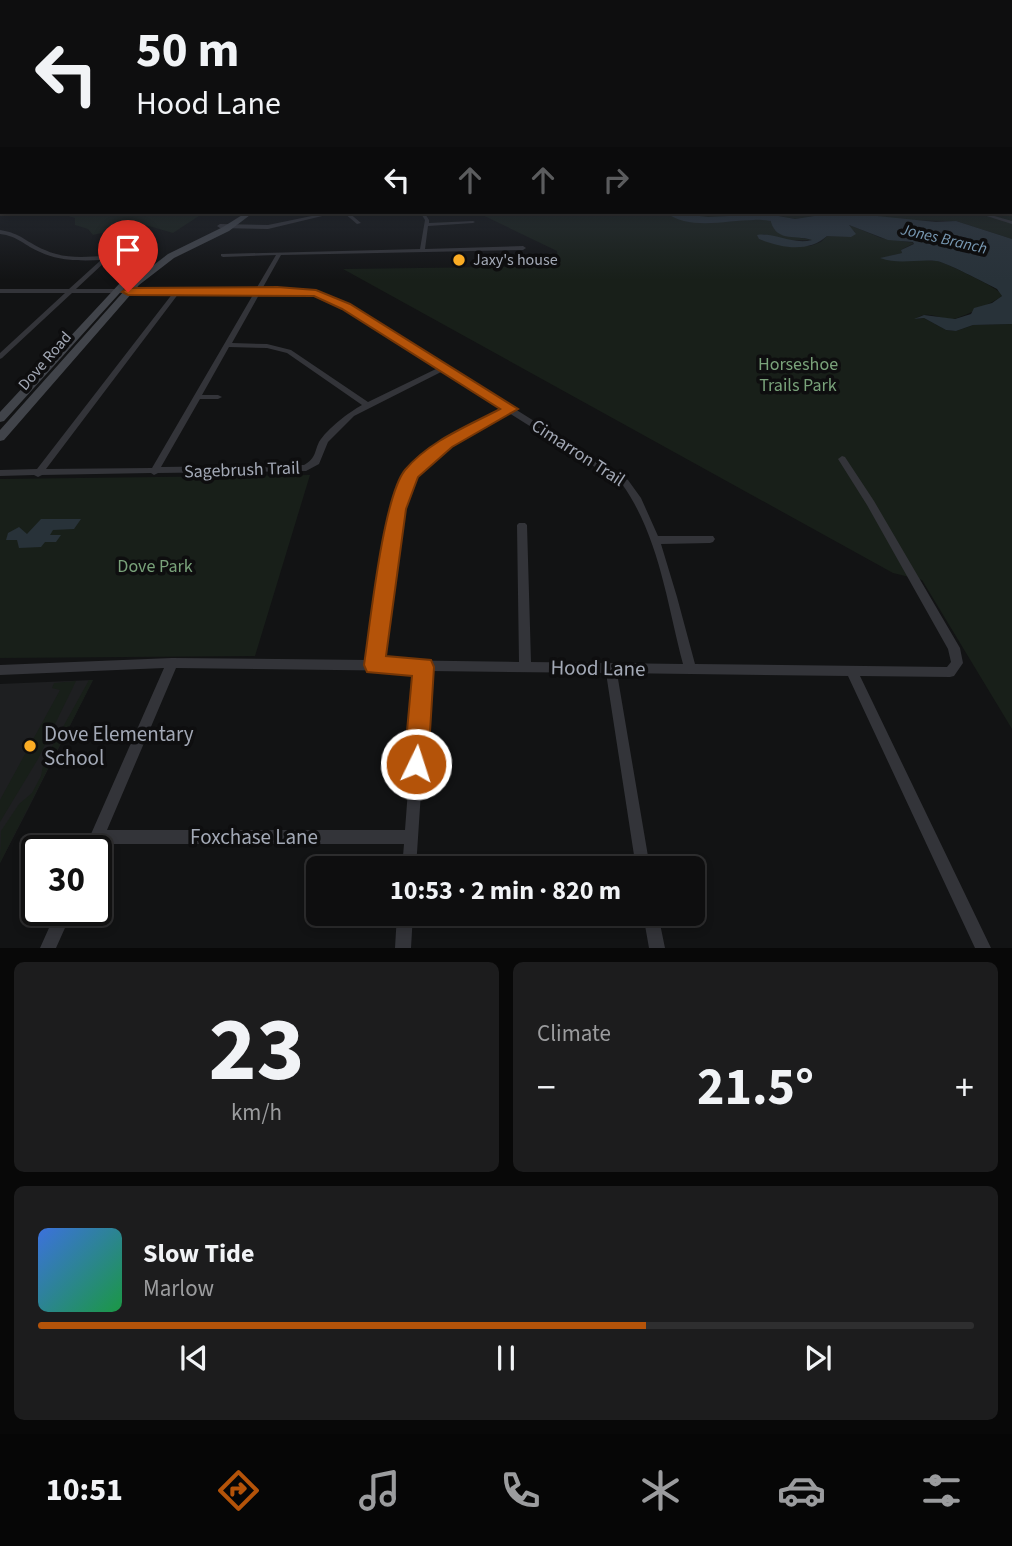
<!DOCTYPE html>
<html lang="en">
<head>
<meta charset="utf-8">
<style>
  :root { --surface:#0e0e0f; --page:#1c1c1d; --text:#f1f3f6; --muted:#9b9c9e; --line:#2e2e2f; --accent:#b45309 }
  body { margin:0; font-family:"Source Sans 3",sans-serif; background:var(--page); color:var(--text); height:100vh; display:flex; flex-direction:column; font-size:26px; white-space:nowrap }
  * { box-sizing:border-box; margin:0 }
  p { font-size:23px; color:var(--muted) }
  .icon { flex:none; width:38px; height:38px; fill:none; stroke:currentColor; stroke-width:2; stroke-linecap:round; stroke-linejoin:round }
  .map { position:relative; height:948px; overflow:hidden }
  .panel { display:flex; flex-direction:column; gap:14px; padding:14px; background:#080808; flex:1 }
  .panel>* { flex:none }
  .banner { position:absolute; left:0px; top:0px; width:1013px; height:214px; box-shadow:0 4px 10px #0003,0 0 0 2px var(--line); background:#0e0e0f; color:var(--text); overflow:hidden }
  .speed { position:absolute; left:21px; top:835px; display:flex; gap:14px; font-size:35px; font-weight:700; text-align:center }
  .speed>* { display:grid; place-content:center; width:91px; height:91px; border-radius:50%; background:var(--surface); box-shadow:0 4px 10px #0003,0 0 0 2px var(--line); line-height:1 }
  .speed .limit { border:4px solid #111; border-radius:10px; background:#fff; color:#111 }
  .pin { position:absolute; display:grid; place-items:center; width:60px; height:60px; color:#fff; margin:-72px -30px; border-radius:50% 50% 50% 0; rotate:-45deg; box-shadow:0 0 7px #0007 }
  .pin .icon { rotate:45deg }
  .me { position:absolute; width:77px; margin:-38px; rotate:4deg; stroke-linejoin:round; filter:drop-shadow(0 0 5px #0008) }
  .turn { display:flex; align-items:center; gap:24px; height:147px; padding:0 21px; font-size:32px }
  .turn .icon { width:91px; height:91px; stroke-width:2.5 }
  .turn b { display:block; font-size:49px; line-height:60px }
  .lanes { display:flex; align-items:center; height:66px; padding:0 21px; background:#0003; justify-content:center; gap:35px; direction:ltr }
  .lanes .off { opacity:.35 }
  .big { font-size:52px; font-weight:700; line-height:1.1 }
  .panel .card { flex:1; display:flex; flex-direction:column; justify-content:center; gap:10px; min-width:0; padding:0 24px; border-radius:10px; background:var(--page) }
  .panel .dial { align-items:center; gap:0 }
  .dial b { font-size:91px; line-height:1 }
  .song { display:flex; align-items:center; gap:21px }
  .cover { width:84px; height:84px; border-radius:10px; background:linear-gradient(135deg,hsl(220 70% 55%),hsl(140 70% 35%)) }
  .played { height:7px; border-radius:4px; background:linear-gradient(90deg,var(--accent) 65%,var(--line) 65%) }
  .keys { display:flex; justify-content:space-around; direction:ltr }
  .heat { display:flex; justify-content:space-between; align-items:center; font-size:38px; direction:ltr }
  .panel .tiles { flex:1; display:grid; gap:14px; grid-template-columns:1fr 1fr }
  .card:last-child { grid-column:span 2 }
  .trip { position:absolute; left:306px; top:856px; width:399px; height:70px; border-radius:10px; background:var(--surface); box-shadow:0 4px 10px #0003,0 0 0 2px var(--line); font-weight:700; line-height:70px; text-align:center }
  .menu { display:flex; height:112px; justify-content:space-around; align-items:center; background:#060606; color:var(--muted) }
  .menu .icon { width:49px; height:49px }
  .menu .current { color:var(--accent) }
  .menu b { font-size:32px; color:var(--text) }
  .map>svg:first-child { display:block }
  .built { fill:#1e1f21 }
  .green { fill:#181f19 }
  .water { fill:#283239 }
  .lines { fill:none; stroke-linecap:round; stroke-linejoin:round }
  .river { fill:#283239; fill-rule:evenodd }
  .street { fill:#333439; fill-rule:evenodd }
  .secondary { fill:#41444a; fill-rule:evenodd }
  .route { fill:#b45309; stroke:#753606; stroke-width:2 }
  .poi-dot { fill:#fbac24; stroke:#0e0e0f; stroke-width:2.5 }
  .labels { text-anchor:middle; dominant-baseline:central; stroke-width:7; stroke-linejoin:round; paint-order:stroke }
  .far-water-label { font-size:16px; font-style:italic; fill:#7899b3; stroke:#0e0e0f }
  .far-poi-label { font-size:16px; fill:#a3a9b6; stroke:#0e0e0f; text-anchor:start }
  .far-street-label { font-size:16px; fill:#a3a9b6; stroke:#0e0e0f }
  .park-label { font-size:18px; fill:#79a27a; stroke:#0e0e0f }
  .street-label { font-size:18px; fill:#a3a9b6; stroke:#0e0e0f }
  .near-street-label { font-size:21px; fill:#a3a9b6; stroke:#0e0e0f }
  .near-poi-label { font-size:21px; fill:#a3a9b6; stroke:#0e0e0f; text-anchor:start }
</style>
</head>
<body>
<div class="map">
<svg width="1012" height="948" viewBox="0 0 1012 948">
  <rect width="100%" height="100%" fill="#121314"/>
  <!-- built -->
  <path class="built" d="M93 680 28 809 0 863V684Z"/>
  <!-- green -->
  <path class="green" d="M1012 211V239L956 221 904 220 838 212Z
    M55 212H205L173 233 142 224 93 235 88 229 75 225V218Z
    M476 212H809L814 216 795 219 758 212 760 216 770 218 800 238 813 240H783L763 234 759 239 777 244 810 246 821 242 827 236 855 232 848 226H852L881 238 914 243 901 250 902 253 882 258C901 264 918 258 937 261 945 262 995 287 1001 293L1002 296C996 301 959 319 953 319 941 320 926 309 916 319L924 318 946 330 956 331 973 325 1012 324V729L922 580 893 573 343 269 558 266 557 251Z
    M310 475 255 656 0 658V479Z
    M89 680H93L0 863 1 831 19 804 32 793 41 776 44 761Z
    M76 681 38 759 0 822V800L60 690 52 688 54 683Z"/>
  <!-- water -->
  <path class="water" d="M757 212 795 219 814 216 809 212H838L936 222 956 221 1012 239V324L973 325 956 331 946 330 924 318 914 319 924 315 955 319 971 314 974 308 992 303 1002 296 997 289C987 284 944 261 936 261 917 259 899 265 880 258L902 253 901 250 914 244 913 242 888 240 849 225 856 234 851 237 827 236C808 253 782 248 759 239L757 235C774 232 792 245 812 240 793 234 775 243 770 218L760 216Z
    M41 519H81L74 529 53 530 50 535H61L56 542H45L41 547 19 548 17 540H6L8 533 19 527 27 534Z"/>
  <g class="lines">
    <!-- river -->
    <path class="river" d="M0 199H2V205H0Z
      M665 212 708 217 767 214 787 219C779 224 764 219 754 220 726 220 690 231 665 212Z"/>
    <!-- street -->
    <path class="street" d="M0 153H2V155H0Z
      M0 168H2V170H0Z
      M331 212H339L268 229 220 228 217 226 220 224 268 225Z
      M343 212H348L361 223 357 224Z
      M420 212H424L429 220V223L473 221 475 222 473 223 428 226 425 249 523 246 526 248 523 250 281 255 262 289H303L338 300 511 407H514L515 409 628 480 641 498 658 536H713L715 539 713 542 710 543 661 544 677 597 695 664 947 667 951 662 948 649 867 505 838 459 842 456 845 457 874 501 960 648 963 663 954 676 950 677 860 676 991 948H975L848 676 617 673 650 868H636L606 673 429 671 416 868H402L404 844H101L96 855V850H84L164 668 0 675V665L172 658 369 660C376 614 381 567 391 521 395 504 398 485 409 470 428 443 474 424 504 410L443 371 354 416 328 442 319 464 306 471 158 473 154 475 151 473 42 475 38 477 34 475 0 476V470L37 469 173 293H72L2 358 0 359V353L65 293H0V289H69L101 260C81 261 59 261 40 252 25 246 18 236 0 234V230C21 233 27 243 45 250 64 259 84 257 105 256L118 244H122V246L76 289H256L276 255 223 257 221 256V254L420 249 425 220ZM179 293H254L152 468 46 469ZM260 293H303L334 302 438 368 368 402 291 350 267 344 232 343ZM229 347 267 348 287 353 362 405C349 412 327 429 319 442 314 453 316 458 304 465L161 467 200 399H218L222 397 218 395H202ZM509 413 622 484C659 536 667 603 683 664L531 662 527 525 525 523H519L517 525 519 662 380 660C387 614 391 567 400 521 403 506 406 488 415 475 432 448 481 427 509 413ZM176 668 417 671 405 830H107Z
      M974 212H980L1012 221V224Z
      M57 910H73L56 948H40Z
      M397 914H413L411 948H395Z
      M643 914H658L665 948H649Z"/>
    <!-- secondary -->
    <path class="secondary" d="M247 212H254L229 231 174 258 139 285 4 440 0 441V430L133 281 168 254 223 227Z
      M120 283 127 285 4 421 0 422V412Z"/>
  </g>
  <!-- sky -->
  <linearGradient id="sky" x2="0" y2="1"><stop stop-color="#0a0a0b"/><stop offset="0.53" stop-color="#333945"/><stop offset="1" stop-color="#333945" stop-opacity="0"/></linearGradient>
  <rect width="1012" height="280" fill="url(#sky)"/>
  <!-- route -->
  <path class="route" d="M277 287 316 290 350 304 518 409 452 447 418 477 406 509 386 656 431 660 434 667 428 764 425 772 416 776 408 772 404 764 412 676 367 672 364 665C370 625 383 497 405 470 429 441 468 426 500 409L342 309 314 296 128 295 122 292 128 288Z"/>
  <!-- markers -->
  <g class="poi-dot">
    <circle cx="459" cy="260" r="7"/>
    <circle cx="30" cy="746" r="7"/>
  </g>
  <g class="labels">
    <!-- far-water labels -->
    <g class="far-water-label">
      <text transform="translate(944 239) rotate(13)">Jones Branch</text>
    </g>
    <!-- far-poi labels -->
    <g class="far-poi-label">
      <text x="473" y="260">Jaxy's house</text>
    </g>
    <!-- far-street labels -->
    <g class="far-street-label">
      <text transform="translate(45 361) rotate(-49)">Dove Road</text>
    </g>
    <!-- park labels -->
    <g class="park-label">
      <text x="798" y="364">Horseshoe<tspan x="798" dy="21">Trails Park</tspan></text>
      <text x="155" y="566">Dove Park</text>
    </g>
    <!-- street labels -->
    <g class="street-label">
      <text transform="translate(578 453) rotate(33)">Cimarron Trail</text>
      <text transform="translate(242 470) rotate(-2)">Sagebrush Trail</text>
    </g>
    <!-- near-street labels -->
    <g class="near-street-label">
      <text transform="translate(598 668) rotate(1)">Hood Lane</text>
      <text x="254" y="837">Foxchase Lane</text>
    </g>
    <!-- near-poi labels -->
    <g class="near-poi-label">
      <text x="44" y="734">Dove Elementary<tspan x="44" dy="24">School</tspan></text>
    </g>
  </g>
</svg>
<div class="speed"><div class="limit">30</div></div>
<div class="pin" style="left:128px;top:292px;background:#d93025"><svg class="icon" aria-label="arrive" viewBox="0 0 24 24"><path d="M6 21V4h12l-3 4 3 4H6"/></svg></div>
<svg class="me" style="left:416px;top:764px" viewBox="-20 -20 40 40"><circle r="17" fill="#b45309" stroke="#fff" stroke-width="3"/><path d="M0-11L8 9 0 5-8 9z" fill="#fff"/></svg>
<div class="trip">10:53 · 2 min · 820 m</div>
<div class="banner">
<div class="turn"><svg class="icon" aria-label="left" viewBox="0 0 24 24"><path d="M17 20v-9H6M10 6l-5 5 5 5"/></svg><div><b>50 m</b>Hood Lane</div></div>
<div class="lanes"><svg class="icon" aria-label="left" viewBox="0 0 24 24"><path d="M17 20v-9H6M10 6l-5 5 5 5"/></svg><svg class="icon off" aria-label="ahead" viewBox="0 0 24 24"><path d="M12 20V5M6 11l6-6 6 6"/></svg><svg class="icon off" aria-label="ahead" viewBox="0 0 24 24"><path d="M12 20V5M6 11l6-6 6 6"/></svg><svg class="icon off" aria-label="right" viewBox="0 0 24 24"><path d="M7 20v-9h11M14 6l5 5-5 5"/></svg></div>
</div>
</div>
<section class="panel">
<div class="tiles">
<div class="card dial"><b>23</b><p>km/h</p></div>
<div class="card"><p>Climate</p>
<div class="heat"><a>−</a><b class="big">21.5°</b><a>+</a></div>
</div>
<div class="card">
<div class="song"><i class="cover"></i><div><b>Slow Tide</b><p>Marlow</p></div></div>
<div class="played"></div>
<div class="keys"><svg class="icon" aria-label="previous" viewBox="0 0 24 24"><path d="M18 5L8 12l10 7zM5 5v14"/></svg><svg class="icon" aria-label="pause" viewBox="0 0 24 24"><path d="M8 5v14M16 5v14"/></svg><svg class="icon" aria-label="next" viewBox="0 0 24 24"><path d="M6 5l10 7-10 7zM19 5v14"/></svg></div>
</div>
</div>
</section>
<nav class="menu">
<b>10:51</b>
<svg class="icon current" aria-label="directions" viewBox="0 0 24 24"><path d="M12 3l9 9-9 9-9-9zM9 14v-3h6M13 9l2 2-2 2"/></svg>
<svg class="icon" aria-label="music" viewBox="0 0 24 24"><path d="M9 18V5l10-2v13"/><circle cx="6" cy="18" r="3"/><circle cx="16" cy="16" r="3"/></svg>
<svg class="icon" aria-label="phone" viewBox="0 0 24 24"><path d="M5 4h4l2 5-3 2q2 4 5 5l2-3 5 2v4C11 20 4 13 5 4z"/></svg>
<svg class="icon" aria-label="climate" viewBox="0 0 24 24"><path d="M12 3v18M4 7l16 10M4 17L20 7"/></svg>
<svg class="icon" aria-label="car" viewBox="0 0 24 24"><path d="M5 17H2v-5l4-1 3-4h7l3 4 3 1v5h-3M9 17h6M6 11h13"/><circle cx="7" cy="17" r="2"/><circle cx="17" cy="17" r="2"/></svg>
<svg class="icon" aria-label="filters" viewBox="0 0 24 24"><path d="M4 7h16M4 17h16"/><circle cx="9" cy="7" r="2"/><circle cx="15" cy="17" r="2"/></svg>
</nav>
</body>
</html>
